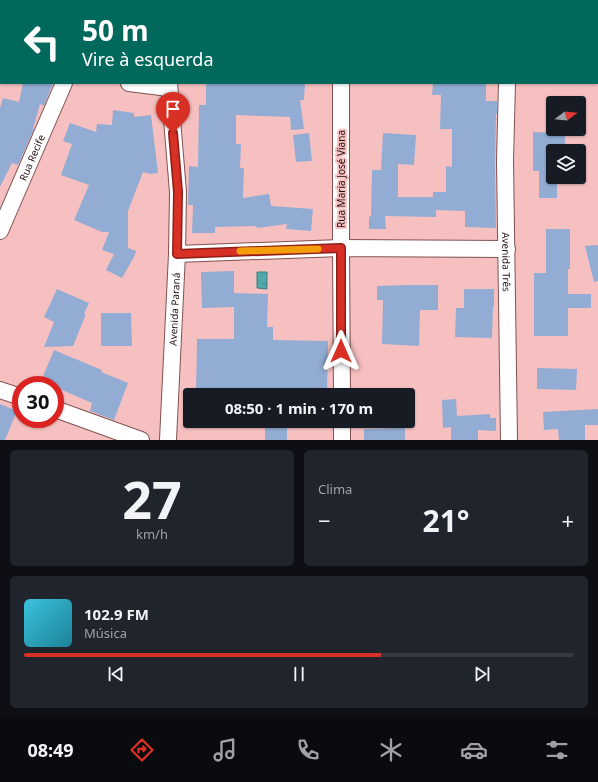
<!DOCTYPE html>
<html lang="pt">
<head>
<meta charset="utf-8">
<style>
  :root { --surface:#171b24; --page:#20242c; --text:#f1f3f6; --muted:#9ea1a6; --line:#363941; --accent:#d93025 }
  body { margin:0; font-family:"Noto Sans",sans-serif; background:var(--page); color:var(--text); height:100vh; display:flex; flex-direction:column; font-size:15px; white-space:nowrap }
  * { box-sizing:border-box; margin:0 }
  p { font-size:13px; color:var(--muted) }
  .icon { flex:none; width:22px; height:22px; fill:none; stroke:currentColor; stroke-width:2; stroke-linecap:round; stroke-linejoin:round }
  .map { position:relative; height:440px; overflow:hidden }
  .details { display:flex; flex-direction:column; gap:10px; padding:10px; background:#0d0f14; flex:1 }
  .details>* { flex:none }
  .hud { position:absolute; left:0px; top:0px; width:598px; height:84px; box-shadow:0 1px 3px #0004; background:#00695c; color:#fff; overflow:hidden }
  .needle { width:26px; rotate:74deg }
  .controls { position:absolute; left:546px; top:96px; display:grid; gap:8px }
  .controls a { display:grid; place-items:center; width:40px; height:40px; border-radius:4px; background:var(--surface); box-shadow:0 1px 3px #0004; font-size:20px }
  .speed { position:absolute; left:12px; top:376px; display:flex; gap:8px; font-size:20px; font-weight:700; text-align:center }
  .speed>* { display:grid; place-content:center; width:52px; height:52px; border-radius:50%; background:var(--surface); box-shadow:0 1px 3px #0004; line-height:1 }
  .speed .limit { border:6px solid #d22; background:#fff; color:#111 }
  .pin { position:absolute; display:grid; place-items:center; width:34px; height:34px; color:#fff; margin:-41px -17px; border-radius:50% 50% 50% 0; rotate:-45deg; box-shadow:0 0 4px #0007 }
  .pin .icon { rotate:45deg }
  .me { position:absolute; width:44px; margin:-22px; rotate:0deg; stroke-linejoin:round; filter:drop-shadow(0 0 3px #0008) }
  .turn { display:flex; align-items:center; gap:14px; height:84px; padding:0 16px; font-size:18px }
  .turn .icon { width:52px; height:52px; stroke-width:2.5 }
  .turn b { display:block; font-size:28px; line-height:34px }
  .big { font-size:30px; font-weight:700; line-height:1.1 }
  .details .widget { flex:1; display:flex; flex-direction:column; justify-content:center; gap:6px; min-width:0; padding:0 14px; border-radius:6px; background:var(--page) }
  .details .dial { align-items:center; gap:0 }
  .dial b { font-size:52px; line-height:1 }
  .song { display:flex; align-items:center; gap:12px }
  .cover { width:48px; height:48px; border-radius:6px; background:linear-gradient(135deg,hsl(190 70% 55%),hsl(190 70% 35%)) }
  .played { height:4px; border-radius:2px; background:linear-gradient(90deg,var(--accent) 65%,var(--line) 65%) }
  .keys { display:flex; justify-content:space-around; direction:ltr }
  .heat { display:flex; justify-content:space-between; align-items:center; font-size:22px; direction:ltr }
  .details .tiles { flex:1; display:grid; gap:10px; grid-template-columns:1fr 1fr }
  .widget:last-child { grid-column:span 2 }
  .trip { position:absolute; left:183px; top:388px; width:232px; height:40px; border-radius:4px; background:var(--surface); box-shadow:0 1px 3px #0004; font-weight:700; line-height:40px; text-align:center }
  .menu { display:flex; height:64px; justify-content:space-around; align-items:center; background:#090b0e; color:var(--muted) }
  .menu .icon { width:28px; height:28px }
  .menu .on { color:var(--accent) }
  .menu b { font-size:18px; color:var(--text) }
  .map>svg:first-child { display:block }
  .water { fill:url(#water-ripples); stroke:#417a7c }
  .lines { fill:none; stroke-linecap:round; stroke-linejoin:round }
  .stream { stroke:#417a7c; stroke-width:4.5 }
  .building { fill:#92acd3 }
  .street-casing { stroke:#805152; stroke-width:18 }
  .street { stroke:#fff; stroke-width:16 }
  .route-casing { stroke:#8d1f18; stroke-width:10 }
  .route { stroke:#d93025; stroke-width:7 }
  .slow { stroke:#f59e0b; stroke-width:7 }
  .labels { text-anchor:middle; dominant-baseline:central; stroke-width:4; stroke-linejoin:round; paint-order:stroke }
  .street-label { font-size:10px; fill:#1f0d0d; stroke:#f7c0c0 }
</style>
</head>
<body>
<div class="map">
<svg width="598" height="440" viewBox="0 0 598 440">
  <defs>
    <pattern id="water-ripples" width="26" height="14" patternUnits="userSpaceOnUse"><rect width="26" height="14" fill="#50a8ab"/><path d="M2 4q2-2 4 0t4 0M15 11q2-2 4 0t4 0" fill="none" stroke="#42878a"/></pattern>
  </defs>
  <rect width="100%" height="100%" fill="#f7c0c0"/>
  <!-- water -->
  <path class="water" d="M257 272H267V289L257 288Z"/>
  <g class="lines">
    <!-- stream -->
    <path class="stream" d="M583 0V1
      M597 68 598 73"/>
  </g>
  <!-- building -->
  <path class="building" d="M23 83H53L44 106 40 104 33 129H34L18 165 12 163 0 187V108L3 98 19 102Z
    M206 83H305L304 100H300L304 129 291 130 290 117 236 115V144H241L240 168H244L243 198 269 194 271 206 313 209 311 231 286 229 287 224 257 228 256 226 215 227V233H192L193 205H188L189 166 198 167 199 105H206Z
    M433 83H486V101H497V114H496L495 167 496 228 465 227V211L436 210V217L385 216 386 229H369V217L371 216 372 170H381L383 133 416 135 414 165 398 164V197H433V192H446V166L452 167V129H440L441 95H432Z
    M113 110 134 113V117L151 115 158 173 150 174 143 172 128 211V248L136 251 134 257 122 278 106 270 114 254 102 250 109 232H102L74 220 89 185 61 175 72 144 63 141 70 123 96 132 97 124 112 125Z
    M533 132 565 133V151H553V177H557V198H539V171H533Z
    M309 133 312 161 296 162 293 135Z
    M546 229H570V269H568V294H591V308H568V336H534V273H546Z
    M598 245V281L594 282 585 246Z
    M234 271V293L268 294 267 327H273V340L328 341 327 395H196L197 339H234V307L202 308 201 272Z
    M409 285H438V310H420L419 346 382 344 383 300H377V286Z
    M57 289 89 303 84 314H86L73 346 44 347 54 322 44 317Z
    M464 289H494V306H493L492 338 455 337 456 308H464Z
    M101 313H131L132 346H101Z
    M54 350 102 370 101 372 128 383 114 420 90 411 92 403 55 387V385H50L41 381Z
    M537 368 577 369 576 390 537 389Z
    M456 399 457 416 490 414V418H496V431L478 430V440H451V427L443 428 442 400Z
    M0 404 17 411 5 440H0Z
    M598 409V425H585V440H559L558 429 544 430 543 412Z
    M265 427H287V440H265Z
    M405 428V440H364V429Z"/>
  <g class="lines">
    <!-- street casing -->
    <g class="street-casing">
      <g id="street">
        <path d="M156 0V1"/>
        <path d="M97 1V0"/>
        <path d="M342 1V0"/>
        <path d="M508 1V0"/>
        <path d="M0 61H1"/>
        <path d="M129 83 169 88"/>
        <path d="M341 83V248L342 395"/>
        <path id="s1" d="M507 83 505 160 509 440"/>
        <path id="s2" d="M0 231 64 83"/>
        <path d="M177 254 341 248 507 249"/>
        <path d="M0 390 21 397"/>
        <path d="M55 409 141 440"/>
        <path d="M342 421V440"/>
        <path id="s3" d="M168 440 177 254 178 192 169 83"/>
      </g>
    </g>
    <!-- street -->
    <use href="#street" class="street"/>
  </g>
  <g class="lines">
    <!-- route casing -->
    <g class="route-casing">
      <path id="route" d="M173 133 178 192 177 254 341 248V351"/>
    </g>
    <!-- route -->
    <use href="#route" class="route"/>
    <!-- slow -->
    <path class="slow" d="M240 251 318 249"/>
  </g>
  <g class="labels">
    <!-- street labels -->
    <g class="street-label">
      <text stroke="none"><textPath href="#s2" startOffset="80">Rua Recife</textPath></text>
      <text transform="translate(341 179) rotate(-90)">Rua Maria José Viana</text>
      <text stroke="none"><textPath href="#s1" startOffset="179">Avenida Três</textPath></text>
      <text stroke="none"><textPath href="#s3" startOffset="131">Avenida Paraná</textPath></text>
    </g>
  </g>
</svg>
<div class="controls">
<a><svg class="needle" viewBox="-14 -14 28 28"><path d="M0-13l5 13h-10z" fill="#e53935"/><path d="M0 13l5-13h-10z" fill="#9ea1a6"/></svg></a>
<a><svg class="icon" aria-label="layers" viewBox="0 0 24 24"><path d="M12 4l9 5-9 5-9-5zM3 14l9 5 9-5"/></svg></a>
</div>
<div class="speed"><div class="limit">30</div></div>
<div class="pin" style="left:173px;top:133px;background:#d93025"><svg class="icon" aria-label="arrive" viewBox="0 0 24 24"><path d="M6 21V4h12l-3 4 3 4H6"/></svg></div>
<svg class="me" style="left:341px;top:351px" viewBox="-20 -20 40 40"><path d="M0-17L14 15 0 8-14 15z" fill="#d93025" stroke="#fff" stroke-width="4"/></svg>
<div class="trip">08:50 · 1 min · 170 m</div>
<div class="hud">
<div class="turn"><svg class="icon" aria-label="left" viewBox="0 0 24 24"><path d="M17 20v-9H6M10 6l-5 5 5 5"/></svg><div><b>50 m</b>Vire à esquerda</div></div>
</div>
</div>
<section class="details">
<div class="tiles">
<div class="widget dial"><b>27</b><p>km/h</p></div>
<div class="widget"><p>Clima</p>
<div class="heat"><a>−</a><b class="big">21°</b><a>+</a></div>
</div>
<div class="widget">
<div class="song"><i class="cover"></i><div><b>102.9 FM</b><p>Música</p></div></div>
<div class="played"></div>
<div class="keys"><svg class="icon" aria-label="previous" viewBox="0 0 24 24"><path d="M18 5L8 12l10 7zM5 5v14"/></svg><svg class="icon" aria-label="pause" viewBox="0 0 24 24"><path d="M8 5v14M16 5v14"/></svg><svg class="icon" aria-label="next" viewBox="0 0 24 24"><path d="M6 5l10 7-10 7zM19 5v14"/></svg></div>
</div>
</div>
</section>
<nav class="menu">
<b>08:49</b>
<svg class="icon on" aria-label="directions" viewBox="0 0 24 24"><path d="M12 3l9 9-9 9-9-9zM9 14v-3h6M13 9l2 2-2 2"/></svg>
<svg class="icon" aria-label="music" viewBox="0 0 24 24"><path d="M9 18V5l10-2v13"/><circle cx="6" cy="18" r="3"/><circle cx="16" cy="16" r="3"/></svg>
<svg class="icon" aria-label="phone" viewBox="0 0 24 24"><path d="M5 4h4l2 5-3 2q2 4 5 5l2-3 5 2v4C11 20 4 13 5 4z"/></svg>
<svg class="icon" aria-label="climate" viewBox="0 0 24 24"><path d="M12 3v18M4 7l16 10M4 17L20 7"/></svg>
<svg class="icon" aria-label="car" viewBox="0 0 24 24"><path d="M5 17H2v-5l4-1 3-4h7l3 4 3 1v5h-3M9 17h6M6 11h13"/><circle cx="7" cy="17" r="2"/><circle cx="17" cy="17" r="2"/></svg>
<svg class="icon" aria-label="filters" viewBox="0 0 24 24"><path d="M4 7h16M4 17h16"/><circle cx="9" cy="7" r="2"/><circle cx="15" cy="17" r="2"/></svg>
</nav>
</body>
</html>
